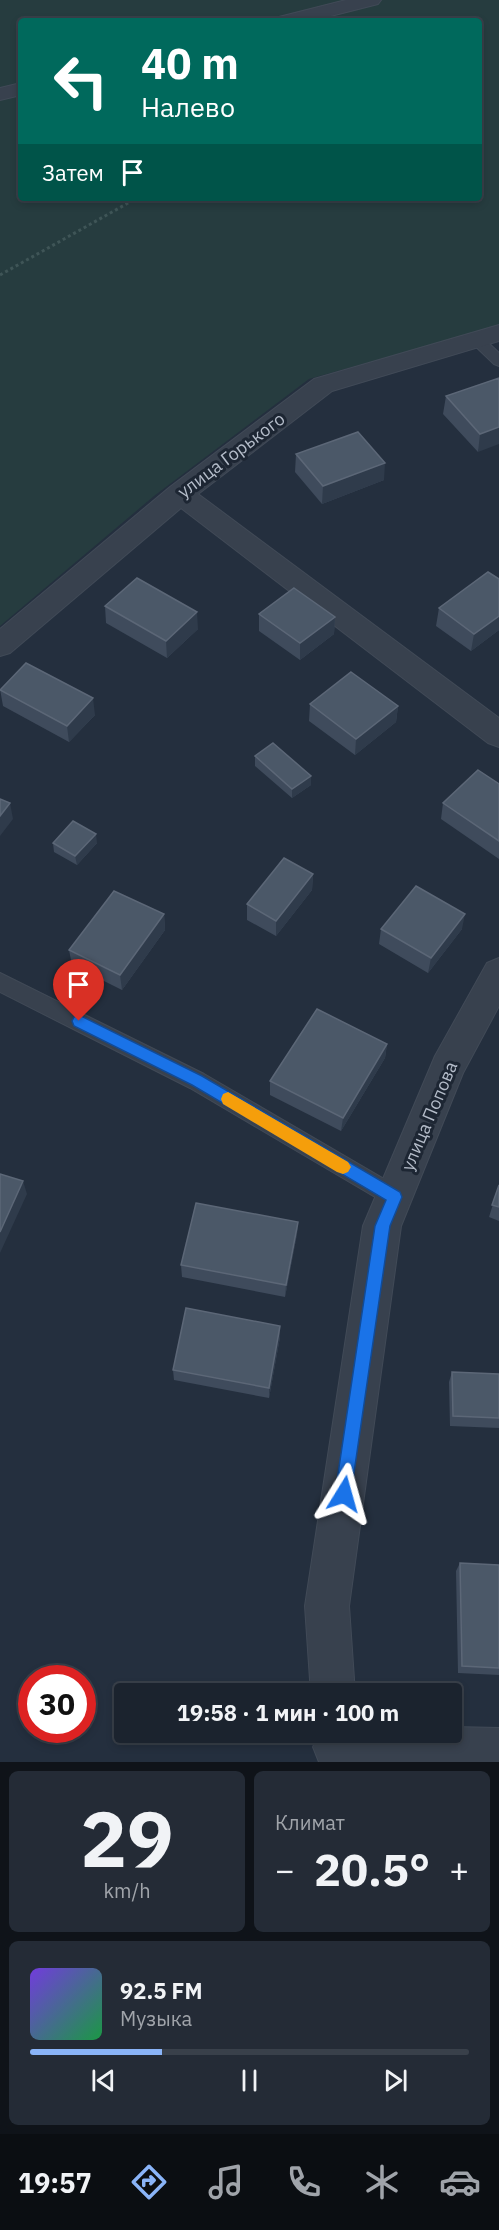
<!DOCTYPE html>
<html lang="ru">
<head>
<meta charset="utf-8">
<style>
  :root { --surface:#1b232e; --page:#242b36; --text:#f1f3f6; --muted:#a0a4aa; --line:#39404a; --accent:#8ab4f8 }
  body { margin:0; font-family:"IBM Plex Sans",sans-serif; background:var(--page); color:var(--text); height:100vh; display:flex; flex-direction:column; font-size:22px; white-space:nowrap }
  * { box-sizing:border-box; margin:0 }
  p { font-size:20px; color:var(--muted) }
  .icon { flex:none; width:33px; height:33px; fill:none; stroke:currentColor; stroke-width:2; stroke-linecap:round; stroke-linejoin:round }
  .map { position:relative; height:1762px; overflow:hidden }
  .sheet { display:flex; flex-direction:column; gap:9px; padding:9px; background:#0f1319; flex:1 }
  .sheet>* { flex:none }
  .guide { position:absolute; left:18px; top:18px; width:464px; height:183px; border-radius:6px; box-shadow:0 3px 9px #0003,0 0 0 2px var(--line); background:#00695c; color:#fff; overflow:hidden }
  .speed { position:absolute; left:18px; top:1665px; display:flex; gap:12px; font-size:30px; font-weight:700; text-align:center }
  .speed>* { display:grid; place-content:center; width:78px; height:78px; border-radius:50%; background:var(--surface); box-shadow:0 3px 9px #0003,0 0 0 2px var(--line); line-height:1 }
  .speed .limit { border:9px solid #d22; background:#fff; color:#111 }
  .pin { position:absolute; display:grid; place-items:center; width:51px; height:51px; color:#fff; margin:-62px -26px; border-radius:50% 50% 50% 0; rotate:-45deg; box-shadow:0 0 6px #0007 }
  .pin .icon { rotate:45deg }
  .me { position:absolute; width:66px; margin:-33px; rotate:8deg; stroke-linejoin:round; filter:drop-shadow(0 0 4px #0008) }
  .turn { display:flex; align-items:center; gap:21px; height:126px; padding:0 24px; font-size:27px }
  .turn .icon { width:78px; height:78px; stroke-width:2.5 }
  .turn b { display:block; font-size:42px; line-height:51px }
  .then { display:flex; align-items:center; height:57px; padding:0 24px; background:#0003; gap:12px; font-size:22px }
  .big { font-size:45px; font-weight:700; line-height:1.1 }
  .sheet .widget { flex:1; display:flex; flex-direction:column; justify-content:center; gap:9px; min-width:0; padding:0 21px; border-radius:9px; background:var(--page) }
  .sheet .dial { align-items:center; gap:0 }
  .dial b { font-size:78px; line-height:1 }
  .song { display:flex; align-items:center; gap:18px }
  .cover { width:72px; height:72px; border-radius:9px; background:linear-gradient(135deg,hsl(260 70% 55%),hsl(140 70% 35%)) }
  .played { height:6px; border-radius:3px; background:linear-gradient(90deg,var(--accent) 30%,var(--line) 30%) }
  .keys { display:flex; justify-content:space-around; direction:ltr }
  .heat { display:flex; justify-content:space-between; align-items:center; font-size:33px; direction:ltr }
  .sheet .tiles { flex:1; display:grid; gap:9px; grid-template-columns:1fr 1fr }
  .widget:last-child { grid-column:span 2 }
  .trip { position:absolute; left:114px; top:1683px; width:348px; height:60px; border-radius:6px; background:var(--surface); box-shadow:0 3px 9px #0003,0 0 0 2px var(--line); font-weight:700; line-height:60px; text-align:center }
  .menu { display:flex; height:96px; justify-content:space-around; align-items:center; background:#0b0e12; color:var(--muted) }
  .menu .icon { width:42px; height:42px }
  .menu .selected { color:var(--accent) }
  .menu b { font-size:27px; color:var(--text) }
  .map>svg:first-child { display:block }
  .green { fill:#263c3f; fill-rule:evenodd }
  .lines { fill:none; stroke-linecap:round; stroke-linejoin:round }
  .lane-casing { stroke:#414a57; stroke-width:2 }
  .street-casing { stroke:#414a57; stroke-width:2 }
  .path { stroke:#3f5557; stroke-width:3; stroke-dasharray:3 3; stroke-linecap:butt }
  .lane { fill:#38414e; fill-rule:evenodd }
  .street { fill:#38414e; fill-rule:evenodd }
  .wall { fill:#3f4b5c }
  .shaded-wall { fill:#2f3b4b }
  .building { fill:#4b5868; stroke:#5c6777; stroke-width:1.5 }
  .route { fill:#1a73e8; stroke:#114b97; stroke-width:1.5 }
  .slow { fill:#f59e0b }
  .labels { text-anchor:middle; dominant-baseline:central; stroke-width:6; stroke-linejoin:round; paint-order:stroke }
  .street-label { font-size:18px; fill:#b4bcc9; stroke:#1d2633 }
</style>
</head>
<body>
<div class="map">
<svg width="499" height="1762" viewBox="0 0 499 1762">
  <rect width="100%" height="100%" fill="#242f3e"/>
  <!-- green -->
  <path class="green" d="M0 0H499V326L309 379 154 496 0 626ZM21 21H478V198H21Z"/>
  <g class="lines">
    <!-- lane casing -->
    <g class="lane-casing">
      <path id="lane" d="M476 334 481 336 499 353V366L494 364 471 342 469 339 471 336Z
        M0 973 204 1074 403 1190 406 1197 403 1204 395 1207 387 1204 190 1088 0 992Z"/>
    </g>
    <!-- street casing -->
    <g class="street-casing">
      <path id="street" d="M346 0H381L378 4 311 21H276L279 17Z
        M21 83V95L0 100V88Z
        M499 325V341L332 391 198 494 499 718V747L488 743 181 508 10 653 0 656V629L170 487 314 379Z
        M499 958V1006L463 1073 401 1226 349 1606 355 1694H311L305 1606 363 1226 435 1056 487 963Z
        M452 1727 499 1728V1762H319L313 1747 319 1732H452Z"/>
    </g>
    <!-- path -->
    <path class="path" d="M0 275 137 198"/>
    <!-- lane -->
    <use href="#lane" class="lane"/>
    <!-- street -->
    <use href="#street" class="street"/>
  </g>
  <!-- wall -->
  <path class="wall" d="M499 378 478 452 443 414 446 396Z
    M296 454 384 480 322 504 295 472Z
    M499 579V630L471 651 436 626 439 608Z
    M105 606 198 629 167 658 106 623Z
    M259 614 335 617 334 634 300 660 259 631Z
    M0 689 95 715 69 742 3 706Z
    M310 704 398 706 396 722 355 755 309 721Z
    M255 756 311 776V785L292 798 255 766Z
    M499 784V859L441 819 443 803Z
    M53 843H97L77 865 54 852Z
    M313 874 312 890 276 936 247 920V904Z
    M164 914 165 930 122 990 72 965 69 950Z
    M381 929H462L428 973 379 944Z
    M387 1044 385 1058 341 1131 270 1095V1081Z
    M499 1185V1221L489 1217Z
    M298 1222 297 1234 285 1297 182 1277 181 1265Z
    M280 1326V1337L269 1398 174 1380 173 1370Z
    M452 1372 499 1374V1428L450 1426 449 1382Z
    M460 1563 499 1565V1675L458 1673 456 1571Z"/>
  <!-- shaded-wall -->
  <path class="shaded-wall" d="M499 427V444L478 452 480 434Z
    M385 463 384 480 322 504 323 486Z
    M197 612 198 629 167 658 166 641Z
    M499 616V630L471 651 474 634Z
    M335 617 334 634 300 660V643Z
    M93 698 95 715 69 742 67 726Z
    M398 706 396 722 355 755 356 739Z
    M311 776V785L292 798V789Z
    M10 803 13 819 0 836V816Z
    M96 834 97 843 77 865 75 856Z
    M313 874 312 890 276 936V921Z
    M164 914 165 930 122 990 120 975Z
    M465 914 462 929 428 973 431 958Z
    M387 1044 385 1058 341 1131 343 1118Z
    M23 1181 27 1194 0 1253V1232Z
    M298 1222 297 1234 285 1297 286 1285Z
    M280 1326V1337L269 1398V1388Z"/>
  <!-- building -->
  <path class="building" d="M499 378V427L480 434 446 396Z
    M358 432 385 463 323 486 296 454Z
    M488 572 499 579V616L474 634 439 608Z
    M137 578 197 612 166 641 105 606Z
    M294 588 335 617 300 643 259 614Z
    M26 663 93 698 67 726 0 690Z
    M351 672 398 706 356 739 310 704Z
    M273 743 311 776 292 789 255 756Z
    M478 770 499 784V841L443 803Z
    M0 799 10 803 0 816Z
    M73 821 96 834 75 856 53 843Z
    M284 858 313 874 276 921 247 904Z
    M416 886 465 914 431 958 381 929Z
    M114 891 164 914 120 975 69 950Z
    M317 1009 387 1044 343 1118 270 1081Z
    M0 1174 23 1181 0 1232Z
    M499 1185V1207L492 1205Z
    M196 1203 298 1222 286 1285 181 1265Z
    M186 1308 280 1326 269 1388 173 1370Z
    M452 1372 499 1374V1418L453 1416Z
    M460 1563 499 1565V1668L462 1666Z"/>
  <!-- route -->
  <path class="route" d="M79 1015 202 1076 400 1192 402 1197 390 1226 350 1500 344 1503 337 1500 335 1494 375 1226 386 1200 192 1085 74 1026 72 1021 74 1017Z"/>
  <!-- slow -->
  <path class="slow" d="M228 1092 348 1162 351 1167 348 1172 343 1174 337 1172 223 1104 221 1099 223 1094Z"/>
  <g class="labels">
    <!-- street labels -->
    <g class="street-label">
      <text transform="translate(231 455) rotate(-37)">улица Горького</text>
      <text transform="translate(429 1116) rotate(-67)">улица Попова</text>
    </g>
  </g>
</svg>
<div class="speed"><div class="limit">30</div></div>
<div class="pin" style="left:79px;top:1021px;background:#d93025"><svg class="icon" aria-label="arrive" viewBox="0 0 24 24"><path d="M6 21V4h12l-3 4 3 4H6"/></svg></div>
<svg class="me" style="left:344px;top:1494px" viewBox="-20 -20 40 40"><path d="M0-17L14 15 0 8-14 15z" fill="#1a73e8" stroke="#fff" stroke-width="4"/></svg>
<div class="trip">19:58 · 1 мин · 100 m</div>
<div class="guide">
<div class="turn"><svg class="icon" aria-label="left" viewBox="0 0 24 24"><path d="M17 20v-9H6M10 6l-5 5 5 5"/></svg><div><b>40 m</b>Налево</div></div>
<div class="then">Затем<svg class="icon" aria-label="arrive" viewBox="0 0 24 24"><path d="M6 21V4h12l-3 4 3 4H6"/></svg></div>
</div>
</div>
<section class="sheet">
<div class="tiles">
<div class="widget dial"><b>29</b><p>km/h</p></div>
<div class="widget"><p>Климат</p>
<div class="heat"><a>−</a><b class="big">20.5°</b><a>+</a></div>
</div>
<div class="widget">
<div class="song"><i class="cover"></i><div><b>92.5 FM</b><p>Музыка</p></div></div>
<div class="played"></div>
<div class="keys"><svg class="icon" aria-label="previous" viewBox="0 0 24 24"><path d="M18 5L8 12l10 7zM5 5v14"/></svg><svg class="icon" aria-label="pause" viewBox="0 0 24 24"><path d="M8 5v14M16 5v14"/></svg><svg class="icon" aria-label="next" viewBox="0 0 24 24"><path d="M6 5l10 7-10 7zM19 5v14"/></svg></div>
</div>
</div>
</section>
<nav class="menu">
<b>19:57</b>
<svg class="icon selected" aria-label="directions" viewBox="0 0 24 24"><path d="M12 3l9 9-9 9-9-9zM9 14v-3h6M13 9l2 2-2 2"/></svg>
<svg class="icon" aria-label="music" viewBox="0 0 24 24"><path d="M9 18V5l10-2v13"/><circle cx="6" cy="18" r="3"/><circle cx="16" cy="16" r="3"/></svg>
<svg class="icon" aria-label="phone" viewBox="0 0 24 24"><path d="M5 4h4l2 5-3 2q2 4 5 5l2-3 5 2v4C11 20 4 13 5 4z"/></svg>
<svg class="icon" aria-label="climate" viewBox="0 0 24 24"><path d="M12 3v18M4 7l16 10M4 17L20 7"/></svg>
<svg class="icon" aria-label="car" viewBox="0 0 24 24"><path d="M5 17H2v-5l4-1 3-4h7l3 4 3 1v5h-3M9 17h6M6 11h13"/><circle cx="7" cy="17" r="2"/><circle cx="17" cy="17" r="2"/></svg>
</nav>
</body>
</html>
